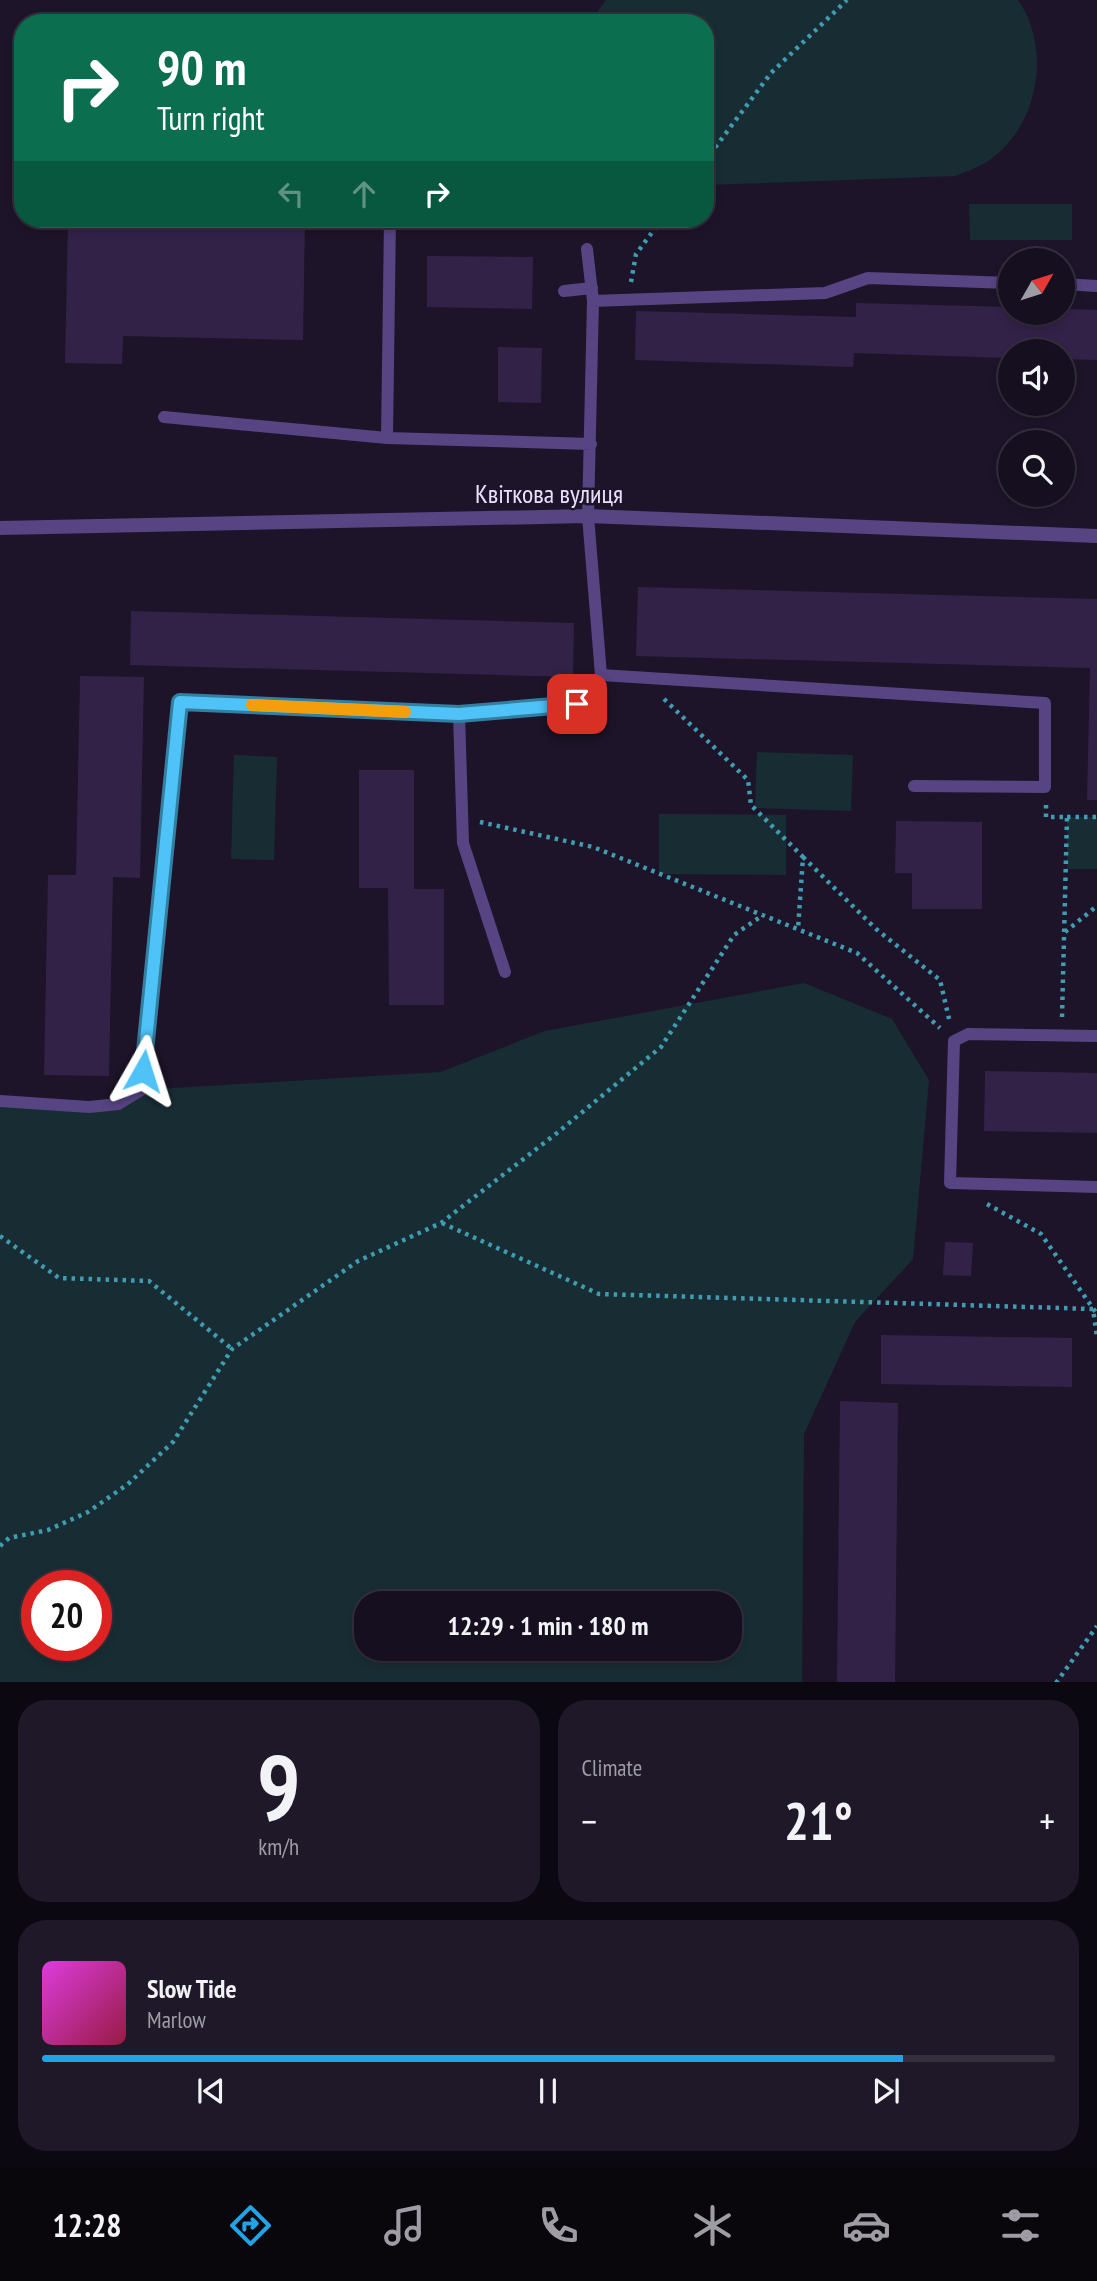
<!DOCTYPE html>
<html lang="en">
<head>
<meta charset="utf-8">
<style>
  :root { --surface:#160f1f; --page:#1f1828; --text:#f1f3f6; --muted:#9e9ca4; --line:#352f3d; --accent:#20a3e7 }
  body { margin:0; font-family:"PT Sans Narrow",sans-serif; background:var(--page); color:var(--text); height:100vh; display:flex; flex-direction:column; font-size:26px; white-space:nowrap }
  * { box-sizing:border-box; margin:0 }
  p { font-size:23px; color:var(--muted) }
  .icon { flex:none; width:38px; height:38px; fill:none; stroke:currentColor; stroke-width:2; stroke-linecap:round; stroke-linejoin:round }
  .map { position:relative; height:1682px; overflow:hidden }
  .sheet { display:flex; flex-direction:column; gap:18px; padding:18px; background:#0c0811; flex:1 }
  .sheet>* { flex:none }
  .top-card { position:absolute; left:14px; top:14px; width:700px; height:214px; border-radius:28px; box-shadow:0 4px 10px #0003,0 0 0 2px var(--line); background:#0b6e4f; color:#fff; overflow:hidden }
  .needle { width:46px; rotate:51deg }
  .tools { position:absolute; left:998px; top:248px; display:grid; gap:14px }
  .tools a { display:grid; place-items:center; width:77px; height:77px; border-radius:50%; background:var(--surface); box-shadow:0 4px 10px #0003,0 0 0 2px var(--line); font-size:35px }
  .speed { position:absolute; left:21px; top:1570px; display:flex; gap:14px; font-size:35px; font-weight:700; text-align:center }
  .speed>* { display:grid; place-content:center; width:91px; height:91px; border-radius:50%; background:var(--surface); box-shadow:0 4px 10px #0003,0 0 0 2px var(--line); line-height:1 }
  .speed .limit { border:10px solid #d22; background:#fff; color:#111 }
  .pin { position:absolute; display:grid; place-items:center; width:60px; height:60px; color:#fff; margin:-30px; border-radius:14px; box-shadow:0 4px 10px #0006 }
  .me { position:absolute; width:77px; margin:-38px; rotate:6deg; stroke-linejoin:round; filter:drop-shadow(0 0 5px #0008) }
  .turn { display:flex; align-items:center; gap:24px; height:147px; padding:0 28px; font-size:32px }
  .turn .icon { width:91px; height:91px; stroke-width:2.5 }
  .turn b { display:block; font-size:49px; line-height:60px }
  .lanes { display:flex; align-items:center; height:66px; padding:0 28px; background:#0003; justify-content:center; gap:35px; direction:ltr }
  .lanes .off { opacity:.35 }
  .big { font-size:52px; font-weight:700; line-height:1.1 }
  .sheet .tile { flex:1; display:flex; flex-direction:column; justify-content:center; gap:10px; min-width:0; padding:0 24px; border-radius:28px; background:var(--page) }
  .sheet .dial { align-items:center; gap:0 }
  .dial b { font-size:91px; line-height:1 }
  .song { display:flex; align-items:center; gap:21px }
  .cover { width:84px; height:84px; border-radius:10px; background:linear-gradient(135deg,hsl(300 70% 55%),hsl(340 70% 35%)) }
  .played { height:7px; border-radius:4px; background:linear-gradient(90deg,var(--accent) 85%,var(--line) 85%) }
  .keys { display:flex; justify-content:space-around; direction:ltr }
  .heat { display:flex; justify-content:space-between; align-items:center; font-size:38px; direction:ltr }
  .sheet .tiles { flex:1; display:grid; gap:18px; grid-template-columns:1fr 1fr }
  .tile:last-child { grid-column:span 2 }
  .trip { position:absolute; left:354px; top:1591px; width:388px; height:70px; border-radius:28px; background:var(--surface); box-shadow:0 4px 10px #0003,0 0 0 2px var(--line); font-weight:700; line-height:70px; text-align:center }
  .menu { display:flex; height:112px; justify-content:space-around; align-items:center; background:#09060c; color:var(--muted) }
  .menu .icon { width:49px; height:49px }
  .menu .on { color:var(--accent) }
  .menu b { font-size:32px; color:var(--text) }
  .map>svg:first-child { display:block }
  .green { fill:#182d33; fill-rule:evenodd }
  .building { fill:#332248 }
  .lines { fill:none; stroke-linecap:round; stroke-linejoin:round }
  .path { stroke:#3f9cb1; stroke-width:4.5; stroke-dasharray:3.5 5; stroke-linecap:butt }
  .lane { stroke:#564483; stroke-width:12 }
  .street { stroke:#564483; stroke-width:14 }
  .route-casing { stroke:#337fa1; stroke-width:18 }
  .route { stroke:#4fc3f7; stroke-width:12 }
  .slow { stroke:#f59e0b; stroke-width:12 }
  .labels { text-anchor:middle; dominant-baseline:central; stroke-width:5; stroke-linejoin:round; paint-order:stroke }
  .street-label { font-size:26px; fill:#e9e0fc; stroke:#1d1429 }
</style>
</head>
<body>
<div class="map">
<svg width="1097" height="1683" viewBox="0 0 1097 1683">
  <rect width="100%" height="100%" fill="#1d1429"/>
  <!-- green -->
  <path class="green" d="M606 0H1018C1053 50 1038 130 985 163 976 168 965 172 955 176L705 185V23H589Z
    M969 204H1072V240H970Z
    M757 752 853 755 851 811 755 808Z
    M234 755 277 757 274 860 231 859Z
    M659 814 786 815V875L659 874Z
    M1067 817H1097V869H1067Z
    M804 983 892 1019 929 1080 913 1259 855 1322 804 1434 802 1682H0V1101L118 1104 141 1090 441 1072 545 1031ZM37 1586H96V1645H37ZM366 1603H730V1648H366Z"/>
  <!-- building -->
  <path class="building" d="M68 219H305L303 340 123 336 122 364 65 363Z
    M427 256 533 257 532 309 427 307Z
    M856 303 1010 307V313H1062V309L1097 310V360L1062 359V352H1010V358L854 353 853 367 635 360 636 311 856 317Z
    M498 347 542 348 541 403 498 402Z
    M638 587 1097 599V800H1087L1090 668 636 656Z
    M131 611 574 623 573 677 130 665Z
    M80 676 144 677 140 878 113 877 109 1076 44 1075 48 875H76Z
    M359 770H414V889H444V1005H389L388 888H359Z
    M896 821 982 822V909H912V873H895Z
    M985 1071 1097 1073V1133L984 1131Z
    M945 1242 973 1243 971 1276 943 1275Z
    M881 1335 1072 1338V1387L881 1384Z
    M840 1401 898 1403 895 1683H837Z"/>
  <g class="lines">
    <!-- path -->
    <path class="path" d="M705 161 771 73 847 0
      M631 282 636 254 662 219
      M664 699 748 780 751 805 803 857 798 929
      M1046 805V817H1067L1062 1018
      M1067 817H1097
      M480 822 593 847 857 953 940 1028
      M803 857 876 929 940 980 950 1023
      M1065 932 1097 906
      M987 1204 1041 1234 1097 1314
      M442 1223 599 1294 1093 1309 1097 1337
      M0 1236 59 1278 149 1281 232 1349
      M0 1546 9 1538 48 1530 88 1512 128 1484 173 1442 232 1349 358 1261 441 1223 557 1133 661 1047 734 935 763 915
      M1056 1683 1097 1626"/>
    <!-- lane -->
    <path class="lane" d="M587 249 593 301
      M1062 284 1097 286
      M564 291 592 288
      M164 417 387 438 591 444
      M387 438 390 219
      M914 786 1045 787V703L601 675 588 516 593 301 825 293 868 278 1010 283
      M505 972 463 843 459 714 577 704 601 675
      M1097 1036 968 1034 954 1041 950 1183 1097 1187
      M0 1101 89 1107 118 1104 141 1090 180 702 459 714"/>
    <!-- street -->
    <path class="street" d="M0 528 588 516 1097 536"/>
  </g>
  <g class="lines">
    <!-- route casing -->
    <g class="route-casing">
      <path id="route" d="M143 1071 180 702 459 714 577 704"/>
    </g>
    <!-- route -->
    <use href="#route" class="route"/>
    <!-- slow -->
    <path class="slow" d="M252 705 405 712"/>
  </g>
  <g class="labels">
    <!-- street labels -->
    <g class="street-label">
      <text x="549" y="493">Квіткова вулиця</text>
    </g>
  </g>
</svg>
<div class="tools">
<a><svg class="needle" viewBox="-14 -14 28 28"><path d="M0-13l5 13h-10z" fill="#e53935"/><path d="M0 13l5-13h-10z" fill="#9e9ca4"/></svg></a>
<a><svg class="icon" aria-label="sound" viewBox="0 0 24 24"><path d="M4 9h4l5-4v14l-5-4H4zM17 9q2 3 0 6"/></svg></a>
<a><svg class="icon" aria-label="search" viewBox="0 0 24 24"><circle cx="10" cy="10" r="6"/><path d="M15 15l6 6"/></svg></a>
</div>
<div class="speed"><div class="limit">20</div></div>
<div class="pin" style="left:577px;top:704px;background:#d93025"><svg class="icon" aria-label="arrive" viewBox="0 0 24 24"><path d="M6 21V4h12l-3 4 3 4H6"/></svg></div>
<svg class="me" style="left:143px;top:1071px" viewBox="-20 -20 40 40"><path d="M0-17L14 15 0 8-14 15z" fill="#4fc3f7" stroke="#fff" stroke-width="4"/></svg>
<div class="trip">12:29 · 1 min · 180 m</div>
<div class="top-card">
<div class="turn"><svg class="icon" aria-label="right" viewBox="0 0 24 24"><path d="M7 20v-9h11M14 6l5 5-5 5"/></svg><div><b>90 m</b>Turn right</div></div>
<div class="lanes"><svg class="icon off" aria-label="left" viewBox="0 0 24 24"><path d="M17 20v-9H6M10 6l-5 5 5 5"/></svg><svg class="icon off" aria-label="ahead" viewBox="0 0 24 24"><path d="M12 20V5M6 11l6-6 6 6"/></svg><svg class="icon" aria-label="right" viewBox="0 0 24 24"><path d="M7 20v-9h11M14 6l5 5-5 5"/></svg></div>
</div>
</div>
<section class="sheet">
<div class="tiles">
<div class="tile dial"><b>9</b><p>km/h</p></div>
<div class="tile"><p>Climate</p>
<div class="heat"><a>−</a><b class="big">21°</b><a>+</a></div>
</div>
<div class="tile">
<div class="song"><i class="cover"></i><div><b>Slow Tide</b><p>Marlow</p></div></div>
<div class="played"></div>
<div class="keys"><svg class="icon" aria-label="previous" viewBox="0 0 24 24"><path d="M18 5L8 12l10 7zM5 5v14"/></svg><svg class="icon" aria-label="pause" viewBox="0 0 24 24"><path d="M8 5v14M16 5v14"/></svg><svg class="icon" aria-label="next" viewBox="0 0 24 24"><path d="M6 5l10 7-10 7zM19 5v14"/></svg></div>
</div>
</div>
</section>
<nav class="menu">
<b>12:28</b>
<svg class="icon on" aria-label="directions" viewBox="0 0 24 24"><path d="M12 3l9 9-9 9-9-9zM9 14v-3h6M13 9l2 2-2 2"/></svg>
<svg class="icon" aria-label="music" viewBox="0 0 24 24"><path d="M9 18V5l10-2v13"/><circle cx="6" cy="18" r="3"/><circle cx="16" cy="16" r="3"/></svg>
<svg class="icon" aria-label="phone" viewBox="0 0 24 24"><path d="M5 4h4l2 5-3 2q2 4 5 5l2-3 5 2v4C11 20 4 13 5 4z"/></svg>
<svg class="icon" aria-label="climate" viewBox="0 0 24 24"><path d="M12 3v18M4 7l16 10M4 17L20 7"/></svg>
<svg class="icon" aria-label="car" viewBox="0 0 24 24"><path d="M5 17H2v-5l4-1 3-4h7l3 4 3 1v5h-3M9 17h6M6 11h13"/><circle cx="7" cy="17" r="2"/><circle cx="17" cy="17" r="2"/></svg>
<svg class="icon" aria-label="filters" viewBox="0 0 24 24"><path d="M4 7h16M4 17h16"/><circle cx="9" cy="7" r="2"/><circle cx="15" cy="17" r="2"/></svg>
</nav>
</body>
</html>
